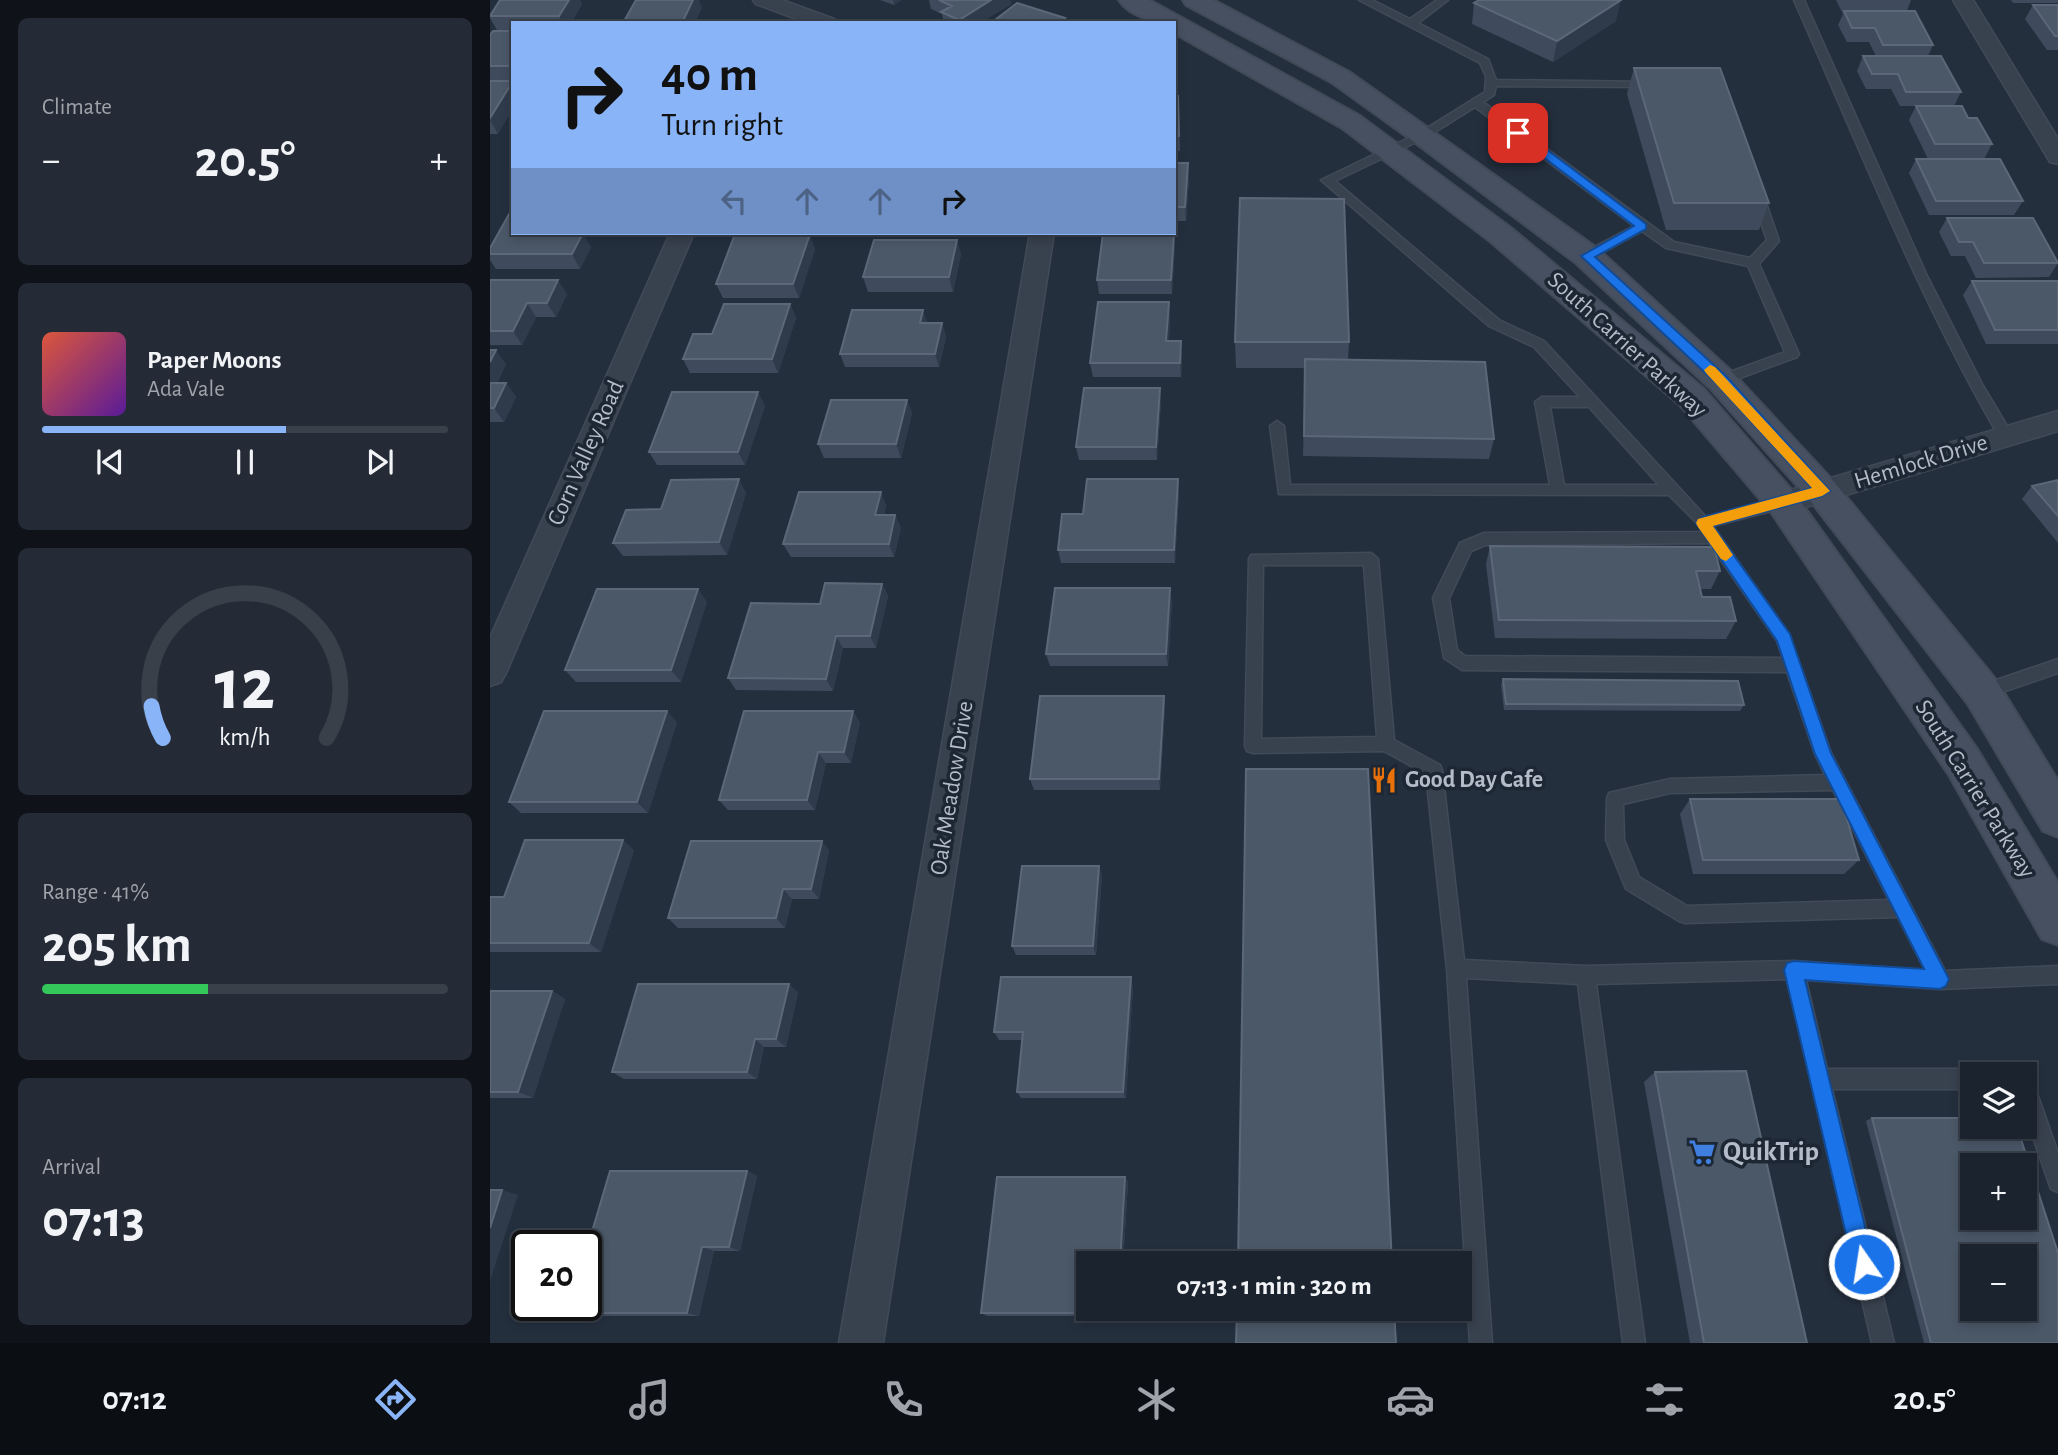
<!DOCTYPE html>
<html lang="en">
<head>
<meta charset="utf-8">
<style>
  :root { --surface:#1b232e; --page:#242b36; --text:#f1f3f6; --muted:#a0a4aa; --line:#39404a; --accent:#8ab4f8 }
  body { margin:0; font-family:"Alegreya Sans",sans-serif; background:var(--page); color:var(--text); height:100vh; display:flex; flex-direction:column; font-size:26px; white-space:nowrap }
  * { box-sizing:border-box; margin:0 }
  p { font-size:23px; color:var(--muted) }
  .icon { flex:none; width:38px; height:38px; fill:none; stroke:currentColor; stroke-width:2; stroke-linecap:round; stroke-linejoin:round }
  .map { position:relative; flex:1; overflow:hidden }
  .details { display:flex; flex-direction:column; gap:18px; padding:18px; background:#0f1319; width:490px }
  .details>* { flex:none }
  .guide { position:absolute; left:21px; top:21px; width:665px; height:214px; border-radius:0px; box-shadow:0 4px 10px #0003,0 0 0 2px var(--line); background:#8ab4f8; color:#111; overflow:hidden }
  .buttons { position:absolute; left:1470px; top:1062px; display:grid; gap:14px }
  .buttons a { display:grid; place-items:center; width:77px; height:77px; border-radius:0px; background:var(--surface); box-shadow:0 4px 10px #0003,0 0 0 2px var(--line); font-size:35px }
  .speed { position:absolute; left:21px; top:1230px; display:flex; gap:14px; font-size:35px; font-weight:700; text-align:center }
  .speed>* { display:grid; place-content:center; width:91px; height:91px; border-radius:50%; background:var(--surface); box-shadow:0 4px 10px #0003,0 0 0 2px var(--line); line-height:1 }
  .speed .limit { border:4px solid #111; border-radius:10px; background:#fff; color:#111 }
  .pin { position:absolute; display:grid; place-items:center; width:60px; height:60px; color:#fff; margin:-30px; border-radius:14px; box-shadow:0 4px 10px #0006 }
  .me { position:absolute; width:77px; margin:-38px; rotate:347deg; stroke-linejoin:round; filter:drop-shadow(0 0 5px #0008) }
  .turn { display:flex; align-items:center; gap:24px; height:147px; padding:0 35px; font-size:32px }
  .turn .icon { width:91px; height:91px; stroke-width:2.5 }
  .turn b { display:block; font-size:49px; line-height:60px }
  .lanes { display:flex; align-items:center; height:66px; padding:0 35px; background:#0003; justify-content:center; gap:35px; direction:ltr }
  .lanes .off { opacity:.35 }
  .big { font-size:52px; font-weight:600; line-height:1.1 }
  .details .card { flex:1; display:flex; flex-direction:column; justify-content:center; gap:10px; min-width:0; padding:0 24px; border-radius:10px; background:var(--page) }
  .details .dial { align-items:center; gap:0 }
  .dial svg { height:182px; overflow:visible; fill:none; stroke:var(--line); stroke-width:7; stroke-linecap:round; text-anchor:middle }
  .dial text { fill:var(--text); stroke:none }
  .song { display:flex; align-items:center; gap:21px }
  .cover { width:84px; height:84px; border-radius:10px; background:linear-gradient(135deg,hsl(10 70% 55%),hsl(270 70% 35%)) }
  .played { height:7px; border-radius:4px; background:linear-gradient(90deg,var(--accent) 60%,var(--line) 60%) }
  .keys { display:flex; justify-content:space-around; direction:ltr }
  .heat { display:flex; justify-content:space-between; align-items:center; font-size:38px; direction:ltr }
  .charge { height:10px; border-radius:5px; background:linear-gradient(90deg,#34c759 41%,var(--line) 0) }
  .trip { position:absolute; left:586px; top:1251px; width:396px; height:70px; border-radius:0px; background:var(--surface); box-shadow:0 4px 10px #0003,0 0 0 2px var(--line); font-weight:600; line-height:70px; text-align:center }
  .dock { display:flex; height:112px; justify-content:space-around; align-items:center; background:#0b0e12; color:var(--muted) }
  .dock .icon { width:49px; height:49px }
  .dock .current { color:var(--accent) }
  .dock b { font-size:32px; color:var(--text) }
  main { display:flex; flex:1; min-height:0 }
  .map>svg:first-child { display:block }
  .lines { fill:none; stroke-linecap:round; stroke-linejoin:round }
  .lane-casing { stroke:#414a57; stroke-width:3 }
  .street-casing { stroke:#414a57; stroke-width:3 }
  .secondary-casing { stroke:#414a57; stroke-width:4 }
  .lane { fill:#38414e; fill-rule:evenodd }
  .street { fill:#38414e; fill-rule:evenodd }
  .secondary { fill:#465061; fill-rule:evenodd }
  .wall { fill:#3f4b5c }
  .shaded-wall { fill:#2f3b4b }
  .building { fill:#4b5868; stroke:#5c6777; stroke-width:2; fill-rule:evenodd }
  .route { fill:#1a73e8; stroke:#114b97; stroke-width:2 }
  .slow { fill:#f59e0b }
  .labels { text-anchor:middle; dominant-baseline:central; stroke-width:7; stroke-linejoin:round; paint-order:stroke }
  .street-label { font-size:24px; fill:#b4bcc9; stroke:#1d2633 }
  .poi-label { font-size:24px; font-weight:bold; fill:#b4bcc9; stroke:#1d2633; text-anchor:start }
  .near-poi-label { font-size:28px; font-weight:bold; fill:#b4bcc9; stroke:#1d2633; text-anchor:start }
</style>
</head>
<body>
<main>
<section class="details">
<div class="card"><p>Climate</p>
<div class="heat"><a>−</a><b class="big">20.5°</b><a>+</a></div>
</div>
<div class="card">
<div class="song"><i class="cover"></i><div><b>Paper Moons</b><p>Ada Vale</p></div></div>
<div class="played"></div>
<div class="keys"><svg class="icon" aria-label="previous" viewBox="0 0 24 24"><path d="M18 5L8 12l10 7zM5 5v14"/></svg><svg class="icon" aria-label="pause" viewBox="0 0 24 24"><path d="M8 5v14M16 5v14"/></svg><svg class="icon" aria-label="next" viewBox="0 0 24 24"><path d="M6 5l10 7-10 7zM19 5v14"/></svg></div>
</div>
<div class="card dial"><svg viewBox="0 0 100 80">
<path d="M14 69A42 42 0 1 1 86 69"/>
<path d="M14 69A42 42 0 0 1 9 55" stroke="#8ab4f8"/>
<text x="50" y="56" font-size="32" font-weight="700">12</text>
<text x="50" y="72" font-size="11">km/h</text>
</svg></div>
<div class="card"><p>Range · 41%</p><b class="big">205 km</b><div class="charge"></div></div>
<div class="card"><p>Arrival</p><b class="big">07:13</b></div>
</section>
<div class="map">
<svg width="1568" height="1343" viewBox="0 0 1568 1343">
  <rect width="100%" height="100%" fill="#242f3e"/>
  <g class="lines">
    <!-- lane casing -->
    <g class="lane-casing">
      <path id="lane" d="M869 0H882L920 19 947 0H958L928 23 998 59 1006 80 1163 82V86L1159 87 1006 86 1004 95 993 102 1184 242 1260 258 1277 240 1262 197 1268 193 1274 197 1289 241 1269 264 1309 354 1307 357 1231 385 1224 380 1226 377 1295 352 1258 266 1176 248 1152 231 1101 259H1093V253L1144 226 985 107 937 137 845 181 1009 320 1054 341 1216 517 1293 498 1298 499 1300 503 1298 507 1223 526 1299 634 1341 753 1455 971 1568 966V984L1450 989 1316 980 1337 1069H1482L1490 1074H1482V1089H1342L1404 1343H1382L1297 979 1106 984 1155 1343H1133L1088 984 976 978 1002 1343H980L957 969 936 774 894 751 763 753 757 751 755 746 759 559 761 555 881 553 888 559 904 740 950 765 952 770 974 960 1096 966 1304 961 1435 970 1408 917 1195 923 1189 921 1136 889 1116 840 1117 798 1119 793 1180 779 1335 775 1325 754 1297 672 972 670 954 658 943 598 970 543 994 533 1212 532V528L1179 495 789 494 780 426 787 421 794 426 800 485H1060L1045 402 1052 397H1090L1044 347 999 326 831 180 929 133 995 92 996 76 990 63ZM1060 407H1099L1169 485H1074ZM1219 543 1287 641 1293 658 975 656 967 650 959 598 981 551 995 545ZM773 565H874L887 737 771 739ZM1343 790 1399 900 1197 906 1149 877 1134 840 1133 804 1180 793Z
        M1304 0H1314L1437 276 1492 384 1523 436 1521 440H1511C1429 299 1370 149 1304 0Z
        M1568 659V673L1492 699 1486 697 1484 692 1486 687Z
        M1535 1076 1542 1079 1568 1153V1192L1561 1189 1535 1114Z"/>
    </g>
    <!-- street casing -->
    <g class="street-casing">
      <path id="street" d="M263 0H292L344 19 347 23H317L266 4Z
        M1463 0H1483L1568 139V164L1560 162 1557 157Z
        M180 233H204L16 673 11 682 0 686V638Z
        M540 233H564L393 1343H349Z
        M1568 411V431L1293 514 1283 511 1279 503 1283 495Z"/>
    </g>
    <!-- secondary casing -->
    <g class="secondary-casing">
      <path id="secondary" d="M629 0H659L870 116 1021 228 1214 389 1305 494 1487 749 1568 883V945L1552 939 1459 775 1281 512 1190 405 1001 242 852 128 684 33V23C666 23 640 17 629 0Z
        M693 0H723L859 72 1108 249 1242 372 1344 482 1506 680 1568 781V837L1553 831 1478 704 1320 500 1220 388 1086 263 923 141 841 82 696 5Z"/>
    </g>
    <!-- lane -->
    <use href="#lane" class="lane"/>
    <!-- street -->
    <use href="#street" class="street"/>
    <!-- secondary -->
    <use href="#secondary" class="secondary"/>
  </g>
  <!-- wall -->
  <path class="wall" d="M390 0H411L404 5Z
    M439 0H520L521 4 490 23H454L452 14 441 9Z
    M1346 0H1421L1417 11 1443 45 1438 56 1471 92 1464 106 1478 118 1502 144 1494 159H1438L1419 120 1426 106H1410L1401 89H1376L1367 71 1373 56H1386L1379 42H1357L1348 25 1353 14Z
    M1521 0H1568V3H1523Z
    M984 3 1126 21 1063 62 982 24Z
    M92 4 81 23H23V30H7L0 18V14Z
    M1543 5H1568V50H1557L1535 19Z
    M23 31V80H0V35Z
    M1144 68 1279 203 1269 230H1176L1137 94Z
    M0 81 8 134H0Z
    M684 96 689 110 690 151H684Z
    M1426 159 1533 201 1524 215H1439L1419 173Z
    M684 163 699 178 696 221H684Z
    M1457 218 1568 263 1559 277 1486 278 1475 256H1461L1449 232Z
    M684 231 685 245 682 294H609L607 280Z
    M101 247 90 269H6L0 260V248Z
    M325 249 309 298H233L226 284Z
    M471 254 463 292H378L373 277Z
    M0 280 77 294 66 317H46L32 345H0Z
    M1482 281H1568V344H1496L1473 295Z
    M300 304 306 318 288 373H200L193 359 222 334Z
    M680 316 679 341 692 355 691 377H603L600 363Z
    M437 323H452L456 337 449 367H355L350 354Z
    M745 342H859L858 359 1004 439 999 459 813 456 815 368H746Z
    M0 350 16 364 7 383H16L26 397 14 422H0Z
    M417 400 422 413 411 458H334L328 444Z
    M671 402 667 460H589L586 447Z
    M275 406 255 465H167L159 452Z
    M1568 480V543L1532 499 1542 486Z
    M689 492 685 563H571L568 550 593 514Z
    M256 493 237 555 133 556 123 543 171 509Z
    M396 505 394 515H405L411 528 404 557H301L293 544Z
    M1000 546 1230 571 1221 589H1211L1212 597 1246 621 1236 639 1005 638 996 564Z
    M392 584 398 596 386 648H353L343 691 246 690 238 678 330 604Z
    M682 601 678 666H560L556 654Z
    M217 602 191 682H86L75 670Z
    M1013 679 1254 705 1250 711 1014 710 1011 685Z
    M674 696 675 707 670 790H544L540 779Z
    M187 722 158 813H31L19 802Z
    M370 722 361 763H336L325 810H238L229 800Z
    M1200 799 1369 860 1354 874H1203L1190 814Z
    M332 841 339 851 329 899H302L295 928H188L178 918Z
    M144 850 111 952H0V897H14Z
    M612 875 606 955H526L522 946Z
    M643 986 636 1098H531L527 1092 533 1040H509L504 1032Z
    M0 991H62L75 999 43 1098H0Z
    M308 992 296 1047H274L267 1079H134L122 1072Z
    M1165 1072 1317 1343H1200L1154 1082Z
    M1382 1118 1568 1343H1434L1376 1121Z
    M257 1171 267 1176 250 1251H224L209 1316H94L79 1313Z
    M635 1177 638 1182 633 1264H598V1309H630V1316H497L491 1313Z"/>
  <!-- shaded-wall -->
  <path class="shaded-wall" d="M79 0H90L92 4 81 23H73L69 16Z
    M203 0H209L212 8 205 23H192Z
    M403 0H411L404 5Z
    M501 0H520L521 4 490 23H470L469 20Z
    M1131 0 1126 21 1063 62 1067 41Z
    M23 82V109L8 134 0 120V118Z
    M698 163 699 178 696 221 695 207Z
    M684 231 685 245 682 294 681 280Z
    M93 233 101 247 90 269 82 254Z
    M320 234 325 249 309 298 303 284Z
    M467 240 471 254 463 292 459 277Z
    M68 280 77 294 66 317 57 303Z
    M679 302 680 316 678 355 676 341Z
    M37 303 46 317 32 345 23 331Z
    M300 304 306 318 288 373 282 359Z
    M433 310 438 324 430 323Z
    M452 323 456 337 449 367 445 354Z
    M691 341 692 355 691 377 690 363Z
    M6 350 16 364 0 396V362Z
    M16 383 26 397 14 422 4 408Z
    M670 388 671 402 667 460 666 447Z
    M268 392 275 406 255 465 248 452Z
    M417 400 422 413 411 458 406 444Z
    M249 479 256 493 237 555 229 542Z
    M688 479 689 492 685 563 684 550Z
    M391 492 396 505 391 528 385 515Z
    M405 515 411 528 404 557 399 544Z
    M392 584 398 596 386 648 380 636Z
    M680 588 682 601 678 666 676 654Z
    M208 589 217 602 191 682 181 670Z
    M346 636 353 648 343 691 336 679Z
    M674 696 675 707 670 790 669 779Z
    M177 711 187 722 158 813 147 802Z
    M363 711 370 722 361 763 354 752Z
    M328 752 336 763 325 810 317 800Z
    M133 840 144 850 111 952 99 943Z
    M332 841 339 851 329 899 321 889Z
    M609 866 612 875 606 955 603 946Z
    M293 889 302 899 295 928 286 918Z
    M641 977 643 986 636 1098 633 1092Z
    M299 984 308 992 296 1047 286 1039Z
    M62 991 75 999 43 1098 28 1092Z
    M265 1039 274 1047 267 1079 257 1072Z
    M257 1171 267 1176 250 1251 239 1247Z
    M635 1177 638 1182 633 1264H630Z
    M12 1190 28 1195 0 1281V1228Z
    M212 1247 224 1251 209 1316 197 1313Z
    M627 1309H630V1316L627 1313Z"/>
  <!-- building -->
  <path class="building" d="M10 0H79L69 16H0Z
    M146 0H203L192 23H133Z
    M449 0H501L469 20 451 12 462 6Z
    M989 0H1131L1067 41 984 3Z
    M527 3 575 18 570 23H501Z
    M1543 5H1568V36H1565Z
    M1354 11H1425L1443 45H1393L1385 28H1362Z
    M3 31H23V66H0V35Z
    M1373 56H1451L1471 92H1416L1408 74H1382Z
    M1144 68H1230L1279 203H1184Z
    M0 81H23L0 118Z
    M684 96H688L689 136 684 137Z
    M1426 106H1472L1478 118H1487L1502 144H1445Z
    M1426 159H1510L1533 201H1446Z
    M684 163H698L695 207H684Z
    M750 198 854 199 859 342H745Z
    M22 209 23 233H93L82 254H0V248Z
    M1457 218H1543L1568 263H1494L1483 242H1469Z
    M613 233H684L681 280H607Z
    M245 234H320L303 284H226Z
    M384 240H467L459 277H373Z
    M0 280H68L57 303H37L23 331H0Z
    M1482 281H1568V330H1505Z
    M608 302H679L676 341H691L690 363H600Z
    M234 304H300L282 359H193L203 334H222Z
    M362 310H433L430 323H452L445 354H350Z
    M0 350H6L0 362Z
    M815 359 995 362 1004 439 814 436Z
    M0 383H16L4 408H0Z
    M594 388H670L666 447H586Z
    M182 392H268L248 452H159Z
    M341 400H417L406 444H328Z
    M249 479 229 542 123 543 136 510 171 509 181 480Z
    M597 479H688L684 550H568L572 514H593Z
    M1568 480V516L1542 486Z
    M309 492H391L385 515H405L399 544H293Z
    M1000 546 1224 547 1230 571H1206L1212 597H1240L1246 621 1009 620Z
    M335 583 392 584 380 636H346L336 679 238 678 261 603 330 604Z
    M565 588H680L676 654H556Z
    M107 589H208L181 670H75Z
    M1013 679 1248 681 1254 705 1016 704Z
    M550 696H674L669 779H540Z
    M54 711H177L147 802H19Z
    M254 711H363L354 752H328L317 800H229Z
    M756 769H878L902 1264H748Z
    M1200 799H1351L1369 860H1213Z
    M35 840H133L99 943H0V897H14Z
    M201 841H332L321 889H293L286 918H178Z
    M532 866H609L603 946H522Z
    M511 977H641L633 1092H527L533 1032H504Z
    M148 984H299L286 1039H265L257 1072H122Z
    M0 991H62L28 1092H0Z
    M1256 1071 1317 1343H1214L1165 1072Z
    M1382 1118H1482V1127H1527L1568 1253V1343H1441ZM1482 1166H1535V1218H1482ZM1482 1256H1535V1309H1482Z
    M120 1171H257L239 1247H212L197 1313H79L81 1306H96V1252Z
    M507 1177H635L630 1264H598V1309H627V1313H491Z
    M0 1190H12L0 1228Z
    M747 1309H904L906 1343H746Z"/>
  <!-- route -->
  <path class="route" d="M1024 131H1032L1156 224V229L1105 257 1236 376 1340 491 1332 496 1223 526 1300 634 1341 753 1459 979 1456 986 1450 989 1315 980 1384 1264 1381 1271 1374 1274 1366 1271 1363 1264 1294 970 1297 963 1304 961 1434 969 1325 754 1287 641 1206 523 1213 517 1322 488 1226 383 1091 256 1144 226 1024 135Z"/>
  <!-- slow -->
  <path class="slow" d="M1220 365 1225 367 1340 491 1332 496 1223 526 1243 555 1236 561 1231 559 1208 527 1206 523 1208 519 1322 488 1216 373 1214 370Z"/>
  <!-- icons -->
  <defs>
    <g id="restaurant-bare" transform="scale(2.1)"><path d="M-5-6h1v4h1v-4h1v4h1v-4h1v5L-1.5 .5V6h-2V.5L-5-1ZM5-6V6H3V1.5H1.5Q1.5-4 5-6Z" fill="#e8710a" stroke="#1d2633" stroke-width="2.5" paint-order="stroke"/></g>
    <g id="supermarket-bare" transform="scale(2.1)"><path d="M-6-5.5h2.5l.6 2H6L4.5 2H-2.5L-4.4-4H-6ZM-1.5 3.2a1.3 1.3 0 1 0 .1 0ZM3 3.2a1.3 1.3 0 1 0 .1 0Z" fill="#3f7fe0" stroke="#1d2633" stroke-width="2.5" paint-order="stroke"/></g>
  </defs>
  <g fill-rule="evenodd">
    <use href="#restaurant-bare" x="894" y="780"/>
    <use href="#supermarket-bare" x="1212" y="1152"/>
  </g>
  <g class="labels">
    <!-- street labels -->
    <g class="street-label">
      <text transform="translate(1137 345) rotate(42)">South Carrier Parkway</text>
      <text transform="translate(96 453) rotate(-66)">Corn Valley Road</text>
      <text transform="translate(1431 462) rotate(-17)">Hemlock Drive</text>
      <text transform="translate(462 788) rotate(-81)">Oak Meadow Drive</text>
      <text transform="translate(1485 789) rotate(58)">South Carrier Parkway</text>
    </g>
    <!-- poi labels -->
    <g class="poi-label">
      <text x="915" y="780">Good Day Cafe</text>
    </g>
    <!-- near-poi labels -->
    <g class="near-poi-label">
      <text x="1233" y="1152">QuikTrip</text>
    </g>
  </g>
</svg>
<div class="buttons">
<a><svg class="icon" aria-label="layers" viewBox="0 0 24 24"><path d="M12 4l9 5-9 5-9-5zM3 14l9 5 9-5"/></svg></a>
<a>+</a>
<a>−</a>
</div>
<div class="speed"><div class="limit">20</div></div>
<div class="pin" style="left:1028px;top:133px;background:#d93025"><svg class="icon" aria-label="arrive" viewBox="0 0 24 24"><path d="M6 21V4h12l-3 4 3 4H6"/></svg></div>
<svg class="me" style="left:1374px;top:1264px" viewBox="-20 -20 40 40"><circle r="17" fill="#1a73e8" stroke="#fff" stroke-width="3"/><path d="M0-11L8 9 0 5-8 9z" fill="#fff"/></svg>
<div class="trip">07:13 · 1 min · 320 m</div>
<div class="guide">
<div class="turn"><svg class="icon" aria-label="right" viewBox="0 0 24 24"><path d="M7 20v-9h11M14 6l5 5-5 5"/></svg><div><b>40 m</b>Turn right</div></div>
<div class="lanes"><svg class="icon off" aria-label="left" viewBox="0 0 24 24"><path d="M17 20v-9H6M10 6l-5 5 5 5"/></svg><svg class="icon off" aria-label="ahead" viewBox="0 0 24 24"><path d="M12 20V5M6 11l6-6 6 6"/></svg><svg class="icon off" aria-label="ahead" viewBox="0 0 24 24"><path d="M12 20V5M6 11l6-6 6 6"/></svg><svg class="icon" aria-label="right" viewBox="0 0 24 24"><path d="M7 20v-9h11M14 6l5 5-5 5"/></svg></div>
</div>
</div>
</main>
<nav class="dock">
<b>07:12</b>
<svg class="icon current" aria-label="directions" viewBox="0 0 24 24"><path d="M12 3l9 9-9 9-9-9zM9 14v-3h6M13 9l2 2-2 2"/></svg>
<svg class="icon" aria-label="music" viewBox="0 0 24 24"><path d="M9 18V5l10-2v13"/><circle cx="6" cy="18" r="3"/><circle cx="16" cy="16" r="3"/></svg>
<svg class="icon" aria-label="phone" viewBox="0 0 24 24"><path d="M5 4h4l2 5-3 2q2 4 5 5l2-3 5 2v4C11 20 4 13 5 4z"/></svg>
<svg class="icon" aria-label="climate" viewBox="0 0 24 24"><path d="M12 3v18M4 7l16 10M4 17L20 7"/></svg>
<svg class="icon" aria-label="car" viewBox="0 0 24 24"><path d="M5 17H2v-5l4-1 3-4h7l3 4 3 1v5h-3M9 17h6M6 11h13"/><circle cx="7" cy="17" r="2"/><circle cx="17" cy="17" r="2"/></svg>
<svg class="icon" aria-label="filters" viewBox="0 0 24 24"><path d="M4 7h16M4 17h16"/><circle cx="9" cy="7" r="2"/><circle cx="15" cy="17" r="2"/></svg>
<b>20.5°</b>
</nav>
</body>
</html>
